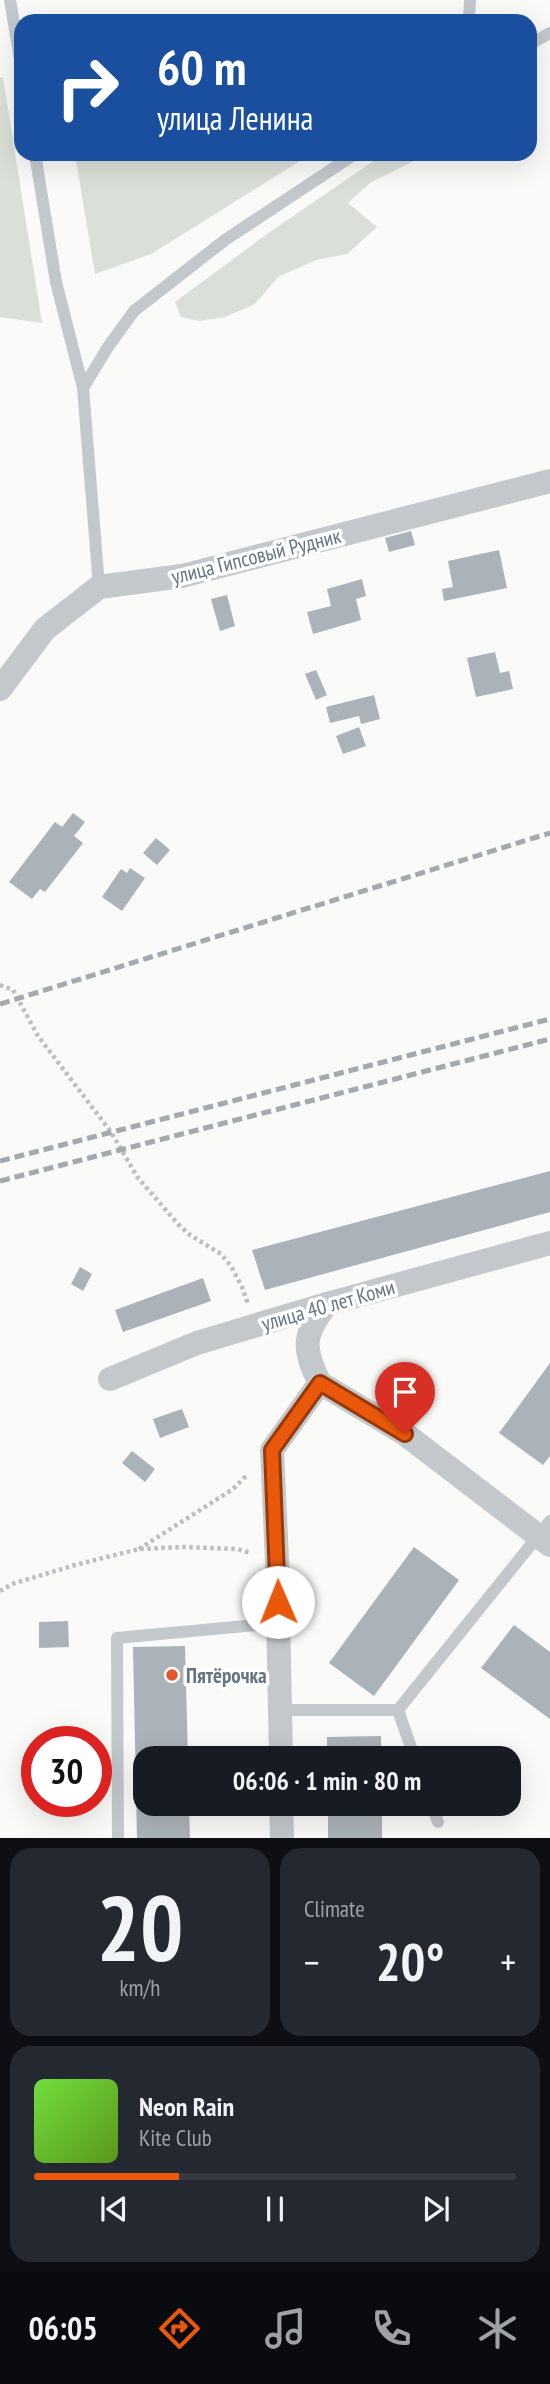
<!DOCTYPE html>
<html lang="en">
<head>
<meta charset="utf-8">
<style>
  :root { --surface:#171b24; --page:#242831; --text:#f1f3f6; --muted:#9ea1a6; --line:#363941; --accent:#ea580c }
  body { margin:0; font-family:"PT Sans Narrow",sans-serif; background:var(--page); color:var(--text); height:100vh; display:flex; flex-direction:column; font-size:26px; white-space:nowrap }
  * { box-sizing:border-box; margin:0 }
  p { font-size:23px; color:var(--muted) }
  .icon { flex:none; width:38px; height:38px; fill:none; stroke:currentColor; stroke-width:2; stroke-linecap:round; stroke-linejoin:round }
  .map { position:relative; height:1838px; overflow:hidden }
  .drawer { display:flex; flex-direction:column; gap:10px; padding:10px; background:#0d0f14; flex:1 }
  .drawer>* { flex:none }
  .banner { position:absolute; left:14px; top:14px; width:523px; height:147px; border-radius:21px; box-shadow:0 7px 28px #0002; background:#1a4fa0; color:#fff; overflow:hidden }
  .speed { position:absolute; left:21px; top:1726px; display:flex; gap:14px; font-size:35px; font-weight:700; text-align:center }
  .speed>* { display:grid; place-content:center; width:91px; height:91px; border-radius:50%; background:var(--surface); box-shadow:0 7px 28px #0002; line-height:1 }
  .speed .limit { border:10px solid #d22; background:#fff; color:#111 }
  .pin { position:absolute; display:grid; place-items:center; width:60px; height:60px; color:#fff; margin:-72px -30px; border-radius:50% 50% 50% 0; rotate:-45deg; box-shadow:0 0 7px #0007 }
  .pin .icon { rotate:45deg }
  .me { position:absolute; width:77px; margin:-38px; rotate:359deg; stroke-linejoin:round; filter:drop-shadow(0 0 5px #0008) }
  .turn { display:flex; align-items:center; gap:24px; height:147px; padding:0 28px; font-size:32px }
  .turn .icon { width:91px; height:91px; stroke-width:2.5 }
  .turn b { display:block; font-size:49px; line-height:60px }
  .big { font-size:52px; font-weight:800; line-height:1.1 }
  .drawer .widget { flex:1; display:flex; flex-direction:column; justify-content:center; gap:10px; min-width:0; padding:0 24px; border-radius:21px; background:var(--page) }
  .drawer .dial { align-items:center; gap:0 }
  .dial b { font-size:91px; line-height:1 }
  .song { display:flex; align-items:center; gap:21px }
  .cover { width:84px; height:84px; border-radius:10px; background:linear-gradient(135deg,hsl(100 70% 55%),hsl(90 70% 35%)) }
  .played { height:7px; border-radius:4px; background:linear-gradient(90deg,var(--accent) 30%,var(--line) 30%) }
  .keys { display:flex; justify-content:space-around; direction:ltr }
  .heat { display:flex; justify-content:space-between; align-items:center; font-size:38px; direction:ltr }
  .drawer .tiles { flex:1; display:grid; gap:10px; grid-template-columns:1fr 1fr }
  .widget:last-child { grid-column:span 2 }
  .trip { position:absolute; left:133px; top:1746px; width:388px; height:70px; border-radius:21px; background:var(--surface); box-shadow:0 7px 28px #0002; font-weight:800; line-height:70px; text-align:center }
  .tab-bar { display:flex; height:112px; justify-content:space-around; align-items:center; background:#090b0e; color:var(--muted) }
  .tab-bar .icon { width:49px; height:49px }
  .tab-bar .on { color:var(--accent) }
  .tab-bar b { font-size:32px; color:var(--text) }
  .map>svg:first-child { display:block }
  .green { fill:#dadfd7 }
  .building { fill:#aab3b9 }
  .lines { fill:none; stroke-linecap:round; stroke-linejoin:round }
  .path { stroke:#bbbfc2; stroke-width:4.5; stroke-dasharray:3.5 3.5; stroke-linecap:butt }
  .service { stroke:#c3c8cc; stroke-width:12 }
  .minor { stroke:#c3c8cc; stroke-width:24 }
  .rail { stroke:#a2aab0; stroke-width:5; stroke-dasharray:10 5; stroke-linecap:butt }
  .route-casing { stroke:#983908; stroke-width:18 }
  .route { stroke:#ea580c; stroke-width:12 }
  .poi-dot { fill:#e4572e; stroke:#fff; stroke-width:2.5 }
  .labels { text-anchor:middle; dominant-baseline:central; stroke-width:7; stroke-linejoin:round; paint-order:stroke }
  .street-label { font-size:21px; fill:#657683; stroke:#fff }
  .poi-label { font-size:21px; font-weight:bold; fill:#657683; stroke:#fff; text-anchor:start }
</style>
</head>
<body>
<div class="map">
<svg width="550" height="1838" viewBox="0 0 550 1838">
  <rect width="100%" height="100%" fill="#fafaf8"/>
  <!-- green -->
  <path class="green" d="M3 77 42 323 0 317V78Z
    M75 154H311L151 254 95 274Z
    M384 154H414L412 162 371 182 348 203 377 227 347 254 316 260 278 277 255 304 225 317 199 321 181 317 175 302 274 229Z"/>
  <!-- building -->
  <path class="building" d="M411 531 415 545 389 552 385 538Z
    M499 550 507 588 444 601 442 589 453 587 448 561Z
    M362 579 366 596 356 599 361 620 313 634 307 612 331 606 327 589Z
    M227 595 235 626 220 631 211 599Z
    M495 652 500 673 509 671 513 689 476 697 467 658Z
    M316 670 327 695 316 700 305 674Z
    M374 695 380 719 361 724 359 716 330 723 326 707Z
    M359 727 366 746 343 754 336 736Z
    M73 813 85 822 74 836 83 843 45 892 40 889 32 899 9 882 55 822 62 827Z
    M156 838 170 850 157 865 143 853Z
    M130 868 145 878 122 911 102 897 121 869 127 873Z
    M550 1171V1212L265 1290 252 1250Z
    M80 1267 92 1274 83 1291 71 1284Z
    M203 1278 211 1301 123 1332 115 1310Z
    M550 1363V1456L543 1465 499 1433Z
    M182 1409 189 1427 160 1438 153 1419Z
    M132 1451 155 1469 145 1482 122 1463Z
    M414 1547 459 1580 374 1696 329 1663Z
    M68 1621 69 1647 39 1648V1622Z
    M514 1625 550 1652V1719L481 1668Z
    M185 1646 188 1759H145V1804H189L190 1838H137L133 1647Z
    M381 1736V1759H327V1737Z
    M328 1804H382V1838H328Z"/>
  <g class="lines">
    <!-- path -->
    <path class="path" d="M0 985 13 990 38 1036 111 1132 138 1178 178 1224 190 1235 221 1254 231 1266 242 1287 248 1304
      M139 1549 233 1489 247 1475
      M0 1591 12 1584 75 1565 139 1549 184 1547 237 1549 251 1553"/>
    <!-- service -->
    <path class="service" d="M10 0 21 66
      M469 21 470 0
      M530 44 550 33
      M35 154 56 282 83 388
      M99 587 83 388 108 347 134 311 225 240 355 154
      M280 1710H398L550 1521
      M398 1710 415 1759
      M431 1804 438 1822
      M118 1838 117 1638 278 1623"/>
    <!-- minor -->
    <path class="minor" d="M0 689 45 629 99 587 182 576 550 481
      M110 1379 197 1343 327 1304 550 1243
      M320 1383 405 1434 550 1545
      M320 1383C302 1349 303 1334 327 1304
      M281 1759 277 1561 272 1450 320 1383
      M281 1804 282 1838"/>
    <!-- rail -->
    <path class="rail" d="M0 1004 550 833
      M0 1161 550 1019
      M0 1181 550 1039"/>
  </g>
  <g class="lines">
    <!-- route casing -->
    <g class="route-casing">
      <path id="route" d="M278 1602 272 1450 320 1383 405 1434"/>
    </g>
    <!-- route -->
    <use href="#route" class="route"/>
  </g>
  <!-- markers -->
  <circle class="poi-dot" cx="172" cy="1675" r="7"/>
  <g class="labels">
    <!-- street labels -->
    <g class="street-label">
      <text transform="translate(256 556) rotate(-14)">улица Гипсовый Рудник</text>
      <text transform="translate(328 1305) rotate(-16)">улица 40 лет Коми</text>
    </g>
    <!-- poi labels -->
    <g class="poi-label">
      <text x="186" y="1675">Пятёрочка</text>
    </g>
  </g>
</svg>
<div class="speed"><div class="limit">30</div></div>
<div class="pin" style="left:405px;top:1434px;background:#d93025"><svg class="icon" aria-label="arrive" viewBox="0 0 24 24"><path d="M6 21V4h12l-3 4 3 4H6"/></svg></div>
<svg class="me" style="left:278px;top:1602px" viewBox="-20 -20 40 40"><circle r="19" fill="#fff"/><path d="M0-13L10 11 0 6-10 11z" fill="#ea580c"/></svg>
<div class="trip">06:06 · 1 min · 80 m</div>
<div class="banner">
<div class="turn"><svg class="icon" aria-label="right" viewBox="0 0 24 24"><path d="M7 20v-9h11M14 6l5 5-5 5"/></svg><div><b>60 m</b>улица Ленина</div></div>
</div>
</div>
<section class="drawer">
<div class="tiles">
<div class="widget dial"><b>20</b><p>km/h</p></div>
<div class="widget"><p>Climate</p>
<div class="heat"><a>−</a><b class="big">20°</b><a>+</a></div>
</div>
<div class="widget">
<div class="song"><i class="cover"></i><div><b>Neon Rain</b><p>Kite Club</p></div></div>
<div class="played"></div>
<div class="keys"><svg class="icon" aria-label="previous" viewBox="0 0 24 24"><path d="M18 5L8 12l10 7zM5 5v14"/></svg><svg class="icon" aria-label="pause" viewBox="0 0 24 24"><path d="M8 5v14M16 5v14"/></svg><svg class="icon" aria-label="next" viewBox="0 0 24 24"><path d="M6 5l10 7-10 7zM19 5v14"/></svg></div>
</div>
</div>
</section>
<nav class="tab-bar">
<b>06:05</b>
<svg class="icon on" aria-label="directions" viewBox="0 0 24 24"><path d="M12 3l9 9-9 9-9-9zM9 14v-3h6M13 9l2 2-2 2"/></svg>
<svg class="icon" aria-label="music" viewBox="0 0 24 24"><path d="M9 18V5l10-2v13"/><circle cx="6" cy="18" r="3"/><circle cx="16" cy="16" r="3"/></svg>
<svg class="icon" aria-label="phone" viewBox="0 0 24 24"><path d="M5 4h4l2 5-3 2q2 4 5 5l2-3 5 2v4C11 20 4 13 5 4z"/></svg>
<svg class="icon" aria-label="climate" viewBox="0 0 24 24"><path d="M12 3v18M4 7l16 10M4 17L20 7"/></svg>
</nav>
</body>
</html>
